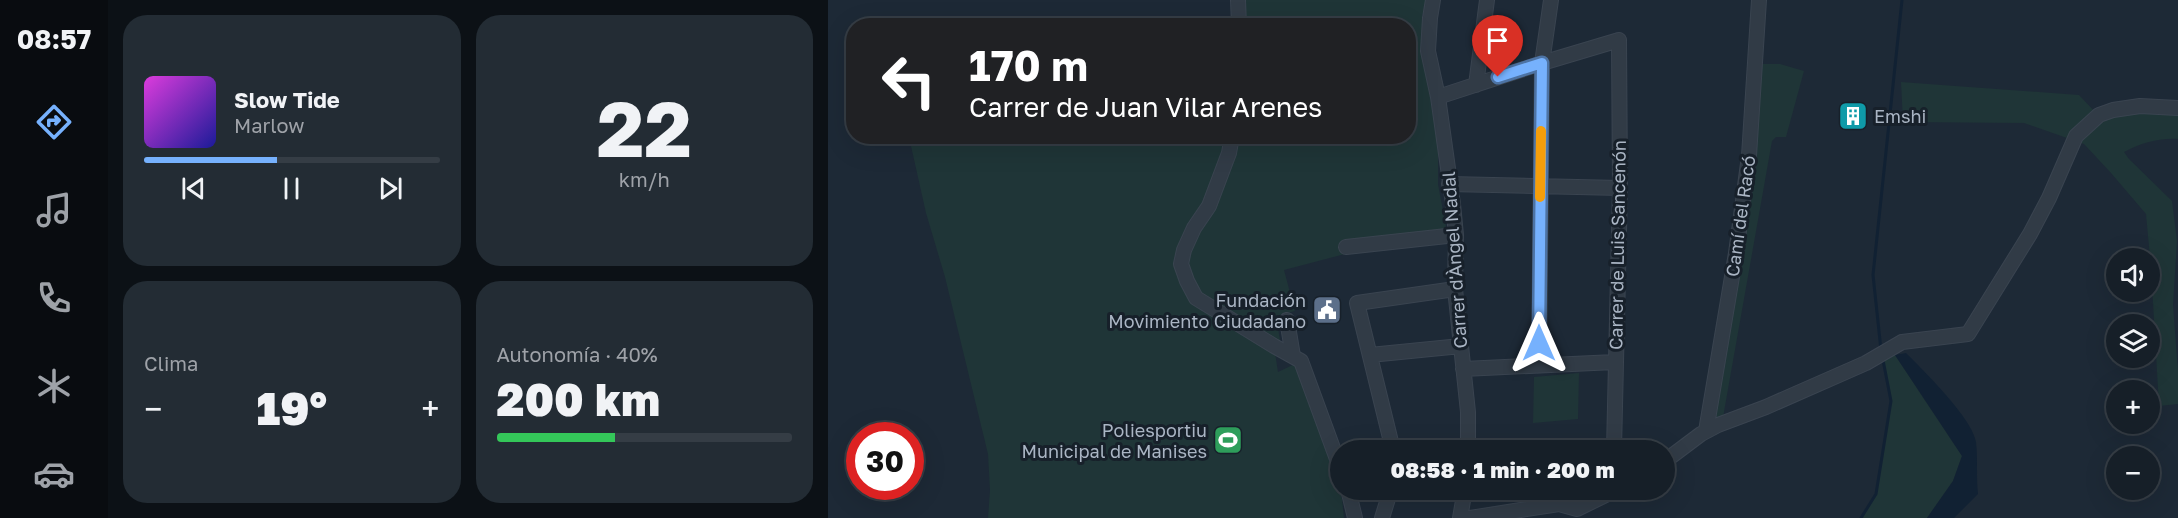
<!DOCTYPE html>
<html lang="es">
<head>
<meta charset="utf-8">
<style>
  :root { --surface:#161f28; --page:#232c34; --text:#f1f3f6; --muted:#9ea2a8; --line:#353d45; --accent:#76b1fd }
  body { margin:0; font-family:"Golos Text",sans-serif; background:var(--page); color:var(--text); height:100vh; display:flex; flex-direction:column; font-size:22px; white-space:nowrap }
  * { box-sizing:border-box; margin:0 }
  p { font-size:20px; color:var(--muted) }
  .icon { flex:none; width:33px; height:33px; fill:none; stroke:currentColor; stroke-width:2; stroke-linecap:round; stroke-linejoin:round }
  .map { position:relative; flex:1; overflow:hidden }
  .drawer { display:flex; flex-direction:column; gap:15px; padding:15px; background:#0c1116; width:720px }
  .drawer>* { flex:none }
  .hud { position:absolute; left:18px; top:18px; width:570px; height:126px; border-radius:24px; box-shadow:0 6px 24px #0002,0 0 0 2px var(--line); background:#202124; color:#fff; overflow:hidden }
  .fabs { position:absolute; left:1278px; top:248px; display:grid; gap:12px }
  .fabs a { display:grid; place-items:center; width:54px; height:54px; border-radius:50%; background:var(--surface); box-shadow:0 6px 24px #0002,0 0 0 2px var(--line); font-size:30px }
  .speed { position:absolute; left:18px; top:422px; display:flex; gap:12px; font-size:30px; font-weight:700; text-align:center }
  .speed>* { display:grid; place-content:center; width:78px; height:78px; border-radius:50%; background:var(--surface); box-shadow:0 6px 24px #0002,0 0 0 2px var(--line); line-height:1 }
  .speed .limit { border:9px solid #d22; background:#fff; color:#111 }
  .pin { position:absolute; display:grid; place-items:center; width:51px; height:51px; color:#fff; margin:-62px -26px; border-radius:50% 50% 50% 0; rotate:-45deg; box-shadow:0 0 6px #0007 }
  .pin .icon { rotate:45deg }
  .me { position:absolute; width:66px; margin:-33px; rotate:0deg; stroke-linejoin:round; filter:drop-shadow(0 0 4px #0008) }
  .turn { display:flex; align-items:center; gap:21px; height:126px; padding:0 24px; font-size:27px }
  .turn .icon { width:78px; height:78px; stroke-width:2.5 }
  .turn b { display:block; font-size:42px; line-height:51px }
  .big { font-size:45px; font-weight:800; line-height:1.1 }
  .drawer .card { flex:1; display:flex; flex-direction:column; justify-content:center; gap:9px; min-width:0; padding:0 21px; border-radius:24px; background:var(--page) }
  .drawer .dial { align-items:center; gap:0 }
  .dial b { font-size:78px; line-height:1 }
  .song { display:flex; align-items:center; gap:18px }
  .cover { width:72px; height:72px; border-radius:9px; background:linear-gradient(135deg,hsl(300 70% 55%),hsl(240 70% 35%)) }
  .played { height:6px; border-radius:3px; background:linear-gradient(90deg,var(--accent) 45%,var(--line) 45%) }
  .keys { display:flex; justify-content:space-around; direction:ltr }
  .heat { display:flex; justify-content:space-between; align-items:center; font-size:33px; direction:ltr }
  .charge { height:9px; border-radius:4px; background:linear-gradient(90deg,#34c759 40%,var(--line) 0) }
  .drawer .tiles { flex:1; display:grid; gap:15px; grid-template-columns:repeat(2,1fr) }
  .trip { position:absolute; left:502px; top:440px; width:345px; height:60px; border-radius:30px; background:var(--surface); box-shadow:0 6px 24px #0002,0 0 0 2px var(--line); font-weight:800; line-height:60px; text-align:center }
  main { display:flex; flex:1; min-height:0 }
  .menu { display:flex; flex-direction:column; width:108px; justify-content:space-around; align-items:center; background:#090c10; color:var(--muted) }
  .menu .icon { width:42px; height:42px }
  .menu .current { color:var(--accent) }
  .menu b { font-size:27px; color:var(--text) }
  .map>svg:first-child { display:block }
  .green { fill:#1f3537 }
  .water { fill:#112133 }
  .lines { fill:none; stroke-linecap:round; stroke-linejoin:round }
  .stream { stroke:#112133; stroke-width:3 }
  .minor-casing { stroke:#3a4450; stroke-width:16 }
  .minor { stroke:#313b46; stroke-width:14 }
  .route-casing { stroke:#4d73a4; stroke-width:15 }
  .route { stroke:#76b1fd; stroke-width:10 }
  .slow { stroke:#f59e0b; stroke-width:10 }
  .labels { text-anchor:middle; dominant-baseline:central; stroke-width:6; stroke-linejoin:round; paint-order:stroke }
  .poi-label { font-size:18px; fill:#aab5c4; stroke:#17202a; text-anchor:end }
  .street-label { font-size:18px; fill:#aab5c4; stroke:#17202a }
</style>
</head>
<body>
<main>
<nav class="menu">
<b>08:57</b>
<svg class="icon current" aria-label="directions" viewBox="0 0 24 24"><path d="M12 3l9 9-9 9-9-9zM9 14v-3h6M13 9l2 2-2 2"/></svg>
<svg class="icon" aria-label="music" viewBox="0 0 24 24"><path d="M9 18V5l10-2v13"/><circle cx="6" cy="18" r="3"/><circle cx="16" cy="16" r="3"/></svg>
<svg class="icon" aria-label="phone" viewBox="0 0 24 24"><path d="M5 4h4l2 5-3 2q2 4 5 5l2-3 5 2v4C11 20 4 13 5 4z"/></svg>
<svg class="icon" aria-label="climate" viewBox="0 0 24 24"><path d="M12 3v18M4 7l16 10M4 17L20 7"/></svg>
<svg class="icon" aria-label="car" viewBox="0 0 24 24"><path d="M5 17H2v-5l4-1 3-4h7l3 4 3 1v5h-3M9 17h6M6 11h13"/><circle cx="7" cy="17" r="2"/><circle cx="17" cy="17" r="2"/></svg>
</nav>
<section class="drawer">
<div class="tiles">
<div class="card">
<div class="song"><i class="cover"></i><div><b>Slow Tide</b><p>Marlow</p></div></div>
<div class="played"></div>
<div class="keys"><svg class="icon" aria-label="previous" viewBox="0 0 24 24"><path d="M18 5L8 12l10 7zM5 5v14"/></svg><svg class="icon" aria-label="pause" viewBox="0 0 24 24"><path d="M8 5v14M16 5v14"/></svg><svg class="icon" aria-label="next" viewBox="0 0 24 24"><path d="M6 5l10 7-10 7zM19 5v14"/></svg></div>
</div>
<div class="card dial"><b>22</b><p>km/h</p></div>
<div class="card"><p>Clima</p>
<div class="heat"><a>−</a><b class="big">19°</b><a>+</a></div>
</div>
<div class="card"><p>Autonomía · 40%</p><b class="big">200 km</b><div class="charge"></div></div>
</div>
</section>
<div class="map">
<svg width="1350" height="518" viewBox="0 0 1350 518">
  <rect width="100%" height="100%" fill="#1d2936"/>
  <!-- green -->
  <path class="green" d="M413 0H598L594 16 595 47 604 97 610 151V184L618 227 614 231 514 242 517 254 456 270 467 311 448 316 453 346H446L450 372 473 361 514 499 516 518H160L162 490 160 454 117 277 98 213 81 137 580 136V26L413 25Z
    M931 64H952L976 71 958 137H948L944 141 894 423 878 431Z
    M1073 82 1251 95 1268 113 1350 111V139C1330 138 1314 143 1296 152L1301 159 1344 201 1349 241 1345 305 1350 371V404L1331 406 1323 268 1318 214 1283 173 1256 144 1196 123 1075 122Z
    M1067 355 1134 456 1125 481 1099 518H1033L1048 493 1063 401 1054 357Z
    M751 373 750 419 705 423 706 377Z"/>
  <!-- water -->
  <path class="water" d="M1078 353C1095 370 1145 419 1148 442 1150 459 1148 477 1150 494L1126 518H1099L1125 481 1134 456 1067 355Z"/>
  <g class="lines">
    <!-- stream -->
    <path class="stream" d="M1053 350 1045 275 1074 0
      M1033 518 1048 494 1063 401 1055 360"/>
    <!-- minor casing -->
    <g class="minor-casing">
      <path id="minor" d="M410 0 411 26
        M605 0 602 18 600 51 610 97 625 204 628 235 627 289 640 412V450
        M648 85 659 0
        M610 97 714 63 791 40 792 188 786 450
        M404 136 401 153 381 206 366 228 356 250 353 264 359 281 368 298 446 346 473 361 513 470
        M621 184 792 188
        M518 247 628 235
        M459 320 465 356
        M542 355 633 346
        M711 365 714 63 723 0
        M635 369 787 362
        M878 431 908 253 921 156 931 0
        M565 450 529 303 627 289
        M837 461 873 434 890 425 938 407 1038 363 1074 342 1140 334 1202 234 1221 198 1248 136 1271 115 1285 110 1312 106 1350 108
        M520 489 527 518
        M554 518 563 489
        M632 518 637 489
        M642 518 731 504 749 509 790 489"/>
    </g>
    <!-- minor -->
    <use href="#minor" class="minor"/>
  </g>
  <g class="lines">
    <!-- route casing -->
    <g class="route-casing">
      <path id="route" d="M670 77 714 63 711 343"/>
    </g>
    <!-- route -->
    <use href="#route" class="route"/>
    <!-- slow -->
    <path class="slow" d="M712 197 713 131"/>
  </g>
  <!-- icons -->
  <defs>
    <g id="building-square" transform="scale(1.5)"><rect x="-9" y="-9" width="18" height="18" rx="4" fill="#0f9aa8" stroke="#17202a"/><path d="M-4-6H4V6H1V3H-1V6H-4ZM-2.5-4.3h1.7v1.8h-1.7ZM.8-4.3h1.7v1.8H.8ZM-2.5-1h1.7V.8h-1.7ZM.8-1h1.7V.8H.8Z" fill="#fff"/></g>
    <g id="civic-square" transform="scale(1.5)"><rect x="-9" y="-9" width="18" height="18" rx="4" fill="#5c6f8a" stroke="#17202a"/><path d="M-.6-6.5H3V-4.5H.6V-3L4-1V1h2V6H-6V1h2V-1L-.6-3ZM-1.2 2.5V6h2.4V2.5Z" fill="#fff"/></g>
    <g id="stadium-square" transform="scale(1.5)"><rect x="-9" y="-9" width="18" height="18" rx="4" fill="#2e9e5b" stroke="#17202a"/><path d="M0-5a6.5 5 0 1 0 0 10a6.5 5 0 1 0 0-10ZM-3.5-1.8h7v3.6h-7Z" fill="#fff"/></g>
  </defs>
  <g fill-rule="evenodd">
    <use href="#building-square" x="1025" y="116"/>
    <use href="#civic-square" x="499" y="310"/>
    <use href="#stadium-square" x="400" y="440"/>
  </g>
  <g class="labels">
    <!-- poi labels -->
    <g class="poi-label">
      <text x="1046" y="116" text-anchor="start">Emshi</text>
      <text x="478" y="300">Fundación<tspan x="478" dy="21">Movimiento Ciudadano</tspan></text>
      <text x="379" y="430">Poliesportiu<tspan x="379" dy="21">Municipal de Manises</tspan></text>
    </g>
    <!-- street labels -->
    <g class="street-label">
      <text transform="translate(912 216) rotate(-82)">Camí del Racó</text>
      <text transform="translate(789 245) rotate(-89)">Carrer de Luis Sancenón</text>
      <text transform="translate(626 260) rotate(-94)">Carrer d'Àngel Nadal</text>
    </g>
  </g>
</svg>
<div class="fabs">
<a><svg class="icon" aria-label="sound" viewBox="0 0 24 24"><path d="M4 9h4l5-4v14l-5-4H4zM17 9q2 3 0 6"/></svg></a>
<a><svg class="icon" aria-label="layers" viewBox="0 0 24 24"><path d="M12 4l9 5-9 5-9-5zM3 14l9 5 9-5"/></svg></a>
<a>+</a>
<a>−</a>
</div>
<div class="speed"><div class="limit">30</div></div>
<div class="pin" style="left:670px;top:77px;background:#d93025"><svg class="icon" aria-label="arrive" viewBox="0 0 24 24"><path d="M6 21V4h12l-3 4 3 4H6"/></svg></div>
<svg class="me" style="left:711px;top:343px" viewBox="-20 -20 40 40"><path d="M0-17L14 15 0 8-14 15z" fill="#76b1fd" stroke="#fff" stroke-width="4"/></svg>
<div class="trip">08:58 · 1 min · 200 m</div>
<div class="hud">
<div class="turn"><svg class="icon" aria-label="left" viewBox="0 0 24 24"><path d="M17 20v-9H6M10 6l-5 5 5 5"/></svg><div><b>170 m</b>Carrer de Juan Vilar Arenes</div></div>
</div>
</div>
</main>
</body>
</html>
